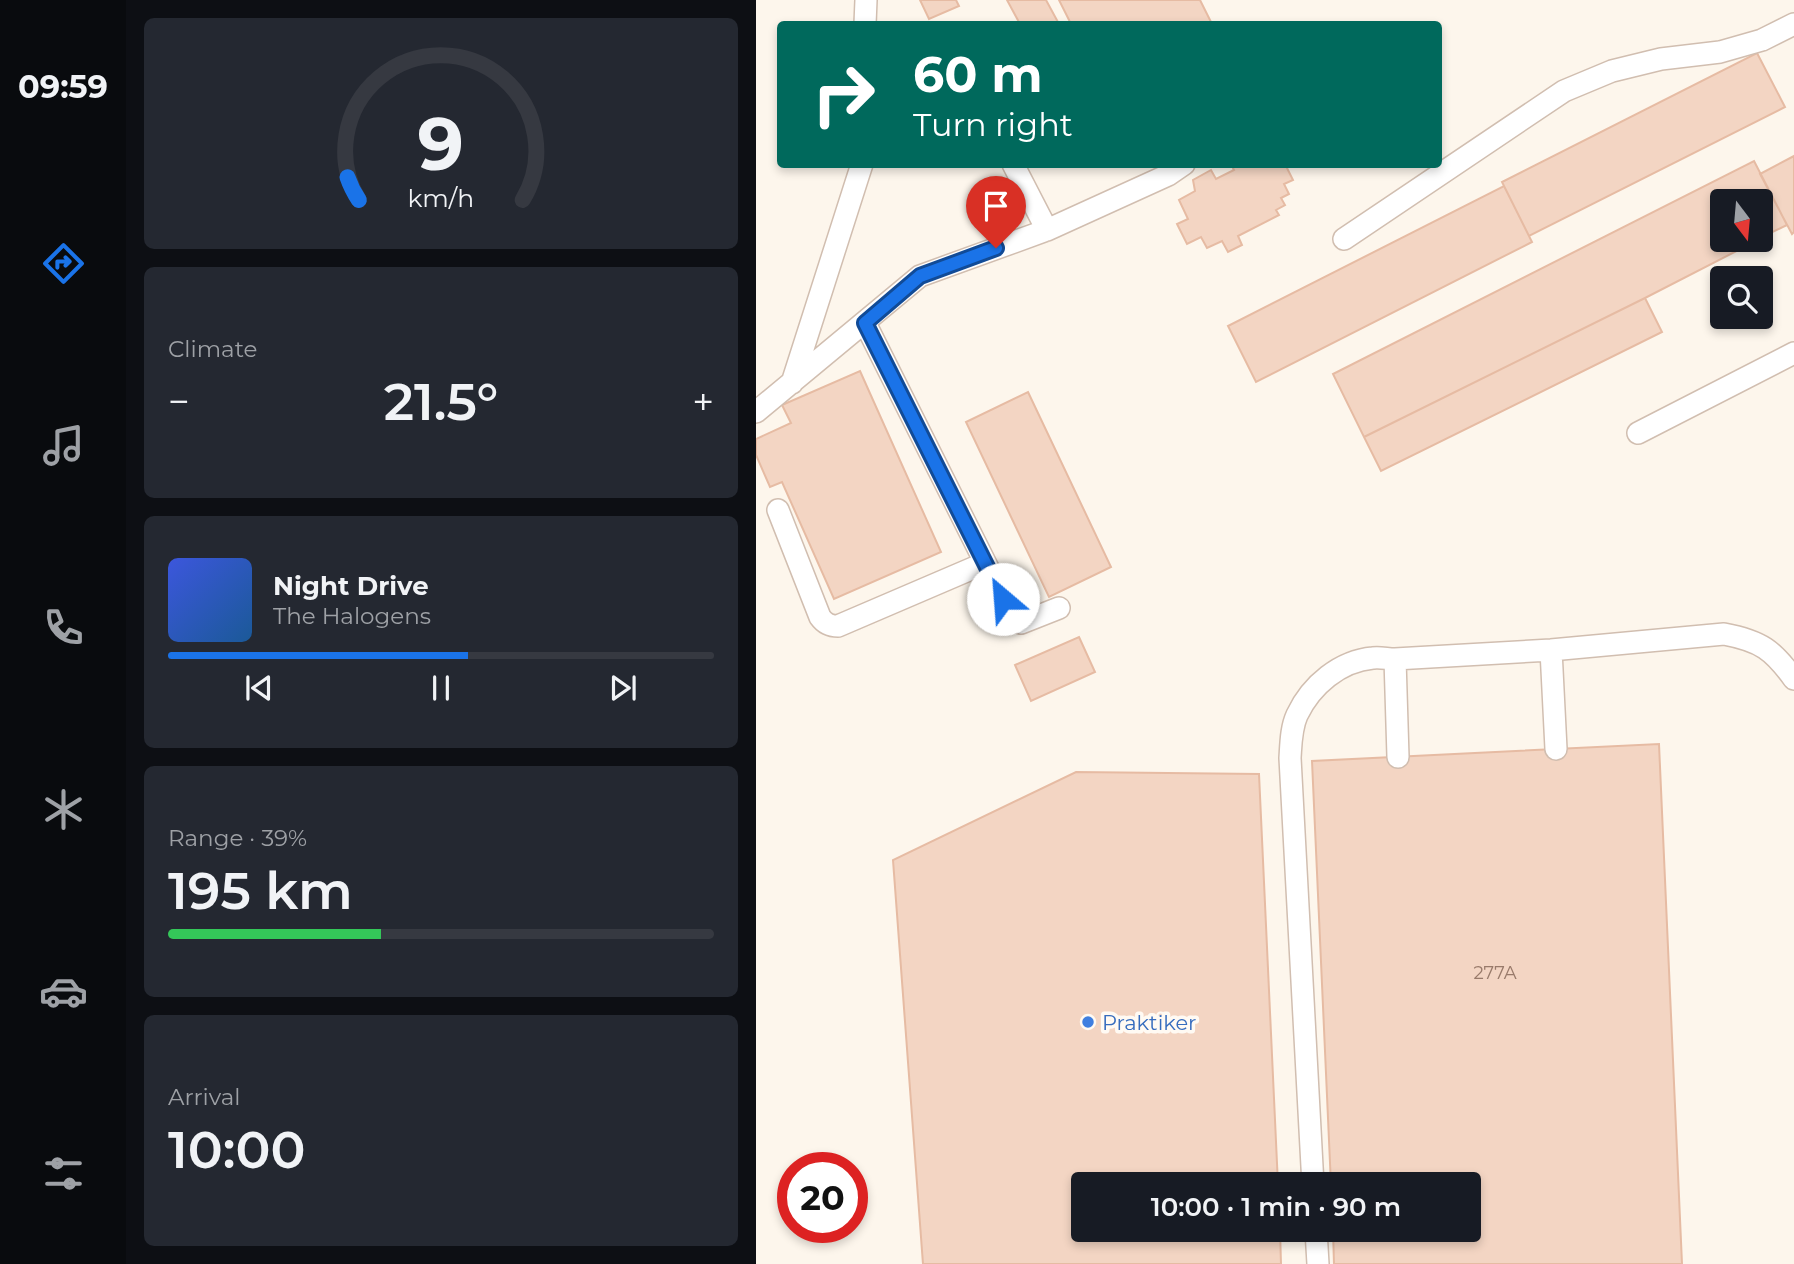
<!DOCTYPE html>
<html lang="en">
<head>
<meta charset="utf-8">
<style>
  :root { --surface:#171b24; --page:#242831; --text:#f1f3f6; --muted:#9ea1a6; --line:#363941; --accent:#1a73e8 }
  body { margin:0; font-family:Montserrat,sans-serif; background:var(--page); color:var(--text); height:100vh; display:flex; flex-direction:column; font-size:26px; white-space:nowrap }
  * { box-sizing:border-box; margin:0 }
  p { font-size:23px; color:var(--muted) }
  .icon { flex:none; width:38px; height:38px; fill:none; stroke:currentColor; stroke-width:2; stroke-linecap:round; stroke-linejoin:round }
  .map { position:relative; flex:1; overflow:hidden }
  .panel { display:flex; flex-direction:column; gap:18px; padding:18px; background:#0d0f14; width:630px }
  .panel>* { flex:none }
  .top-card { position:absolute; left:21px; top:21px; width:665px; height:147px; border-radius:7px; box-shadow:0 4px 10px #0003; background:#00695c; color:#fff; overflow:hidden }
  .needle { width:46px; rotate:164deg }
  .controls { position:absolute; left:954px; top:189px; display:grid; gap:14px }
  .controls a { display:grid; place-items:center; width:63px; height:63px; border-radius:7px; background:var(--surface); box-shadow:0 4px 10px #0003; font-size:35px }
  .speed { position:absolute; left:21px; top:1152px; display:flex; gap:14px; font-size:35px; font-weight:700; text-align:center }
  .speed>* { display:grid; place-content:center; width:91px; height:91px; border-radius:50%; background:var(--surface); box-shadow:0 4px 10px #0003; line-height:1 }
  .speed .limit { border:10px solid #d22; background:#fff; color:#111 }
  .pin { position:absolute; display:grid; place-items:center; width:60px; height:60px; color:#fff; margin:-72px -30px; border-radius:50% 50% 50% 0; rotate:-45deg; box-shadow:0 0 7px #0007 }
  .pin .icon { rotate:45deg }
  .me { position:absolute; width:77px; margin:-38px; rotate:333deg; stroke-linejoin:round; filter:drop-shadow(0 0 5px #0008) }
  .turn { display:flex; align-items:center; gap:24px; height:147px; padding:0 21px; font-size:32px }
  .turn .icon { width:91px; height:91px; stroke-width:2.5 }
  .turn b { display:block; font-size:49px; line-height:60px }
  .big { font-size:52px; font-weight:600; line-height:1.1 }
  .panel .widget { flex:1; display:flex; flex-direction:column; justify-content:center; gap:10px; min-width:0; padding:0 24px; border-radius:10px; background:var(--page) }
  .panel .dial { align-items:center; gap:0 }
  .dial svg { height:182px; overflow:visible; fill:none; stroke:var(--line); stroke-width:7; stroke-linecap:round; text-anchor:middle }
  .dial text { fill:var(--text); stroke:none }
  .song { display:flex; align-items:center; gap:21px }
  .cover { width:84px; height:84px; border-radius:10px; background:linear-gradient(135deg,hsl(230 70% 55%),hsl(210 70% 35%)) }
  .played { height:7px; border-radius:4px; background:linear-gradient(90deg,var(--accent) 55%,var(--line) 55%) }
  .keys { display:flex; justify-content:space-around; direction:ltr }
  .heat { display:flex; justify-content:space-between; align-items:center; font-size:38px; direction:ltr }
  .charge { height:10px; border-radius:5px; background:linear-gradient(90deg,#34c759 39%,var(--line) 0) }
  .trip { position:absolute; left:315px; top:1172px; width:410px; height:70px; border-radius:7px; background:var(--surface); box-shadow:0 4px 10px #0003; font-weight:600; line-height:70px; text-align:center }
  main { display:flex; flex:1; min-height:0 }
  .menu { display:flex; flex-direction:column; width:126px; justify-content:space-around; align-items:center; background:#090b0e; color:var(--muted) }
  .menu .icon { width:49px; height:49px }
  .menu .current { color:var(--accent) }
  .menu b { font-size:32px; color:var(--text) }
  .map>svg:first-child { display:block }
  .building { fill:#f3d5c3; stroke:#e6bba3; stroke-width:2 }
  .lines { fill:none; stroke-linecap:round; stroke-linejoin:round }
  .service-casing { stroke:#d1beb0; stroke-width:24 }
  .service { stroke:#fff; stroke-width:21 }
  .route-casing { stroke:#114b97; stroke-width:18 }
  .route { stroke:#1a73e8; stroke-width:12 }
  .shop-dot { fill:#3f7fe0; stroke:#fffaf3; stroke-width:2.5 }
  .labels { text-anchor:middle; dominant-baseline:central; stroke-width:7; stroke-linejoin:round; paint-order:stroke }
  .number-label { font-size:18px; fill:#987a6a }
  .shop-label { font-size:21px; fill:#366cbe; stroke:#fffaf3; text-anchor:start }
</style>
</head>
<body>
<main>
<nav class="menu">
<b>09:59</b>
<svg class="icon current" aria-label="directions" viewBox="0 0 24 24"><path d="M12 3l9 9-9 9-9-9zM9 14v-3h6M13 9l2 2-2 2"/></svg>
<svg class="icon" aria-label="music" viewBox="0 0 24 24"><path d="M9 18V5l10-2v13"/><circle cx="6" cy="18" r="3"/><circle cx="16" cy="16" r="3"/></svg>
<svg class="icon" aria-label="phone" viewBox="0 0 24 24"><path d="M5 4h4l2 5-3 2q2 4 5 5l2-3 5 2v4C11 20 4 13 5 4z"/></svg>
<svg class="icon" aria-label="climate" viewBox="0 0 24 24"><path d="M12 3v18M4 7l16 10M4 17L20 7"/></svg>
<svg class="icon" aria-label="car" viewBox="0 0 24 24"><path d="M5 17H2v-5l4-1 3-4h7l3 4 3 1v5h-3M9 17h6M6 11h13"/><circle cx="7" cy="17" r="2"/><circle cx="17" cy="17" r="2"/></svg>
<svg class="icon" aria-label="filters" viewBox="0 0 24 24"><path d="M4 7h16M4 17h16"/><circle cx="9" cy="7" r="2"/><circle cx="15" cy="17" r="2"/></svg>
</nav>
<section class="panel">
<div class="widget dial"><svg viewBox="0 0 100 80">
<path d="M14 69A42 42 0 1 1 86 69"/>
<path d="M14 69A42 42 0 0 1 9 59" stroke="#1a73e8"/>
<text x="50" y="56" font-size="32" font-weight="700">9</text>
<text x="50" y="72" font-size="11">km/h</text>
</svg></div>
<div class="widget"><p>Climate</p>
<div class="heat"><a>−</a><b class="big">21.5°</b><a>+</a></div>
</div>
<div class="widget">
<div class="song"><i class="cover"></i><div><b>Night Drive</b><p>The Halogens</p></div></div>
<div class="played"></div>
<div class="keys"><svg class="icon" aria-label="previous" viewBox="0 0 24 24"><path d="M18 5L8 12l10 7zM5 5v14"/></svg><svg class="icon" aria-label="pause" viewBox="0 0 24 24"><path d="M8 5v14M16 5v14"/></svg><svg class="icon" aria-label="next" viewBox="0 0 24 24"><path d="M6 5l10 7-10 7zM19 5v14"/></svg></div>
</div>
<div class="widget"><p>Range · 39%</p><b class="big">195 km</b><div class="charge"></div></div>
<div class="widget"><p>Arrival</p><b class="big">10:00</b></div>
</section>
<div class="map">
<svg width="1038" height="1264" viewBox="0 0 1038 1264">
  <rect width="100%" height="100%" fill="#fdf6ec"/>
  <!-- building -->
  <path class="building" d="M164 0H200L203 6 173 19Z
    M251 0H290L303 24H264Z
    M303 0H444L456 24H315Z
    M1001 53 1029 107 773 236 746 182Z
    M1038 156V232L1036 234 1004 174Z
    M998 161 1031 225 1004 238V201H966V240H1002L889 298 608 437 577 374Z
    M475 164H529L537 180 528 184 533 194 525 198 529 205 520 210 523 215 482 236 486 245 472 252 466 241 451 248 445 237 431 244 421 224 432 219 423 200 439 191 437 180 455 170 460 179 478 170Z
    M748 186 776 242 500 382 472 326Z
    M889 298 906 332 625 471 608 437Z
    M104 371 185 552 78 599 26 482 14 487 0 455V439L35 423 26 405Z
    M272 392 355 567 293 597 210 422Z
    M323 637 339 672 275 701 259 665Z
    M903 744 926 1264H578L577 1230H712V1185H575L556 761Z
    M320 772 503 774 522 1185H327V1230H524L525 1264H167L137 860Z"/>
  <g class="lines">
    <!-- service casing -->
    <g class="service-casing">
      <path id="service" d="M109 24 110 0
        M257 164 291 230
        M588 239 808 91 856 71 905 59 964 52 1006 40 1038 24
        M109 323 257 618 260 621 265 623 303 608
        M36 383 106 164
        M0 412 164 276 291 230 412 175 428 164
        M882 433 1038 353
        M22 510 64 617C69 624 74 626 82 626L229 563
        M795 650 800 749
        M639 659 642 757
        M557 1185 534 758C535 743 535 728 541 715 555 685 584 661 617 658 624 657 632 659 639 659L795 650 968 634C1005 641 1017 650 1038 679
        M560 1230 562 1264"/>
    </g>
    <!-- service -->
    <use href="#service" class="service"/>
  </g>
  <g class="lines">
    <!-- route casing -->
    <g class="route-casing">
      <path id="route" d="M240 248 164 276 109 323 247 599"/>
    </g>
    <!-- route -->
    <use href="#route" class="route"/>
  </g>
  <!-- markers -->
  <circle class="shop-dot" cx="332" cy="1022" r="7"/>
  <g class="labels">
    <!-- number labels -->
    <g class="number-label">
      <text x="739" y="973">277A</text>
    </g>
    <!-- shop labels -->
    <g class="shop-label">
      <text x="346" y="1022">Praktiker</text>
    </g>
  </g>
</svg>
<div class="controls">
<a><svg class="needle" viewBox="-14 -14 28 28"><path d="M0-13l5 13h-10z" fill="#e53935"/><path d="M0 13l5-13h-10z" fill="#9ea1a6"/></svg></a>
<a><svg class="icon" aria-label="search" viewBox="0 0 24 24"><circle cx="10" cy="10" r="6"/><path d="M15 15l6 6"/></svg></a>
</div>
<div class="speed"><div class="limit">20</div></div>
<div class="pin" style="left:240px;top:248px;background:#d93025"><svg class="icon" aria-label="arrive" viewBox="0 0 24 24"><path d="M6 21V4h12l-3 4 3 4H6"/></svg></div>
<svg class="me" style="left:247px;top:599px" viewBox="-20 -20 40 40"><circle r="19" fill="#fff"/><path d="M0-13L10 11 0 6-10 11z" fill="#1a73e8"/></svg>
<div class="trip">10:00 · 1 min · 90 m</div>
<div class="top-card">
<div class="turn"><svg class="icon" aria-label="right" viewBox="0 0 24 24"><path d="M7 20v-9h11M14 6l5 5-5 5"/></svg><div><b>60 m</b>Turn right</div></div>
</div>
</div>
</main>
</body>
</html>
